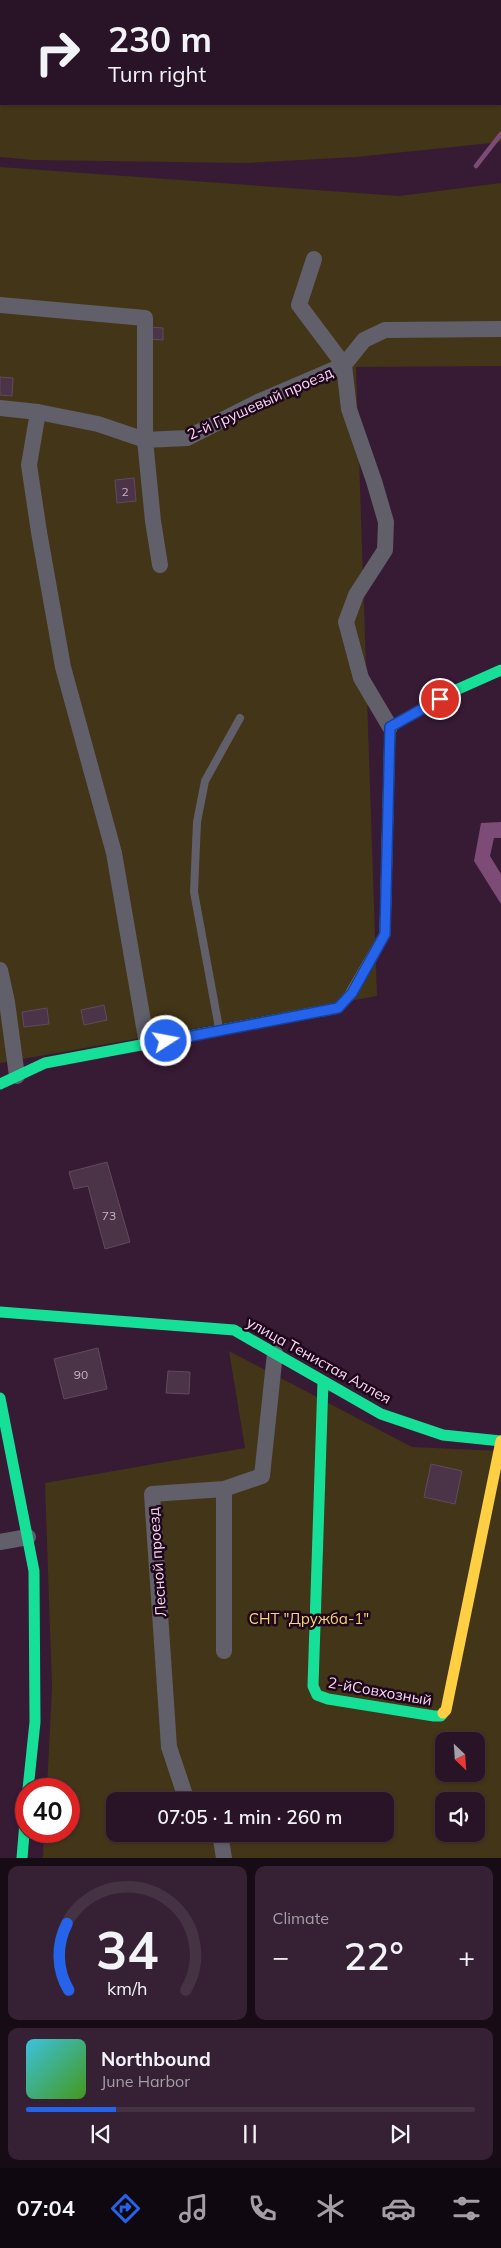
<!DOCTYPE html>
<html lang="en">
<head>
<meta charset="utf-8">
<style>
  :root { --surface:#291427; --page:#352133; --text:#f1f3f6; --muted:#a59ea7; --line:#453344; --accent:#2563eb }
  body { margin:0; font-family:Mulish,sans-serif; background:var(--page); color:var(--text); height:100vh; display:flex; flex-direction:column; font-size:19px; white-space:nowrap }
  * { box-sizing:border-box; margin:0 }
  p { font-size:16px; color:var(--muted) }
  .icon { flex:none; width:28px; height:28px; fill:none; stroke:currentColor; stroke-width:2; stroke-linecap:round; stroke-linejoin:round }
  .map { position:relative; height:1858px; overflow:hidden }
  .panel { display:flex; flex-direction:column; gap:8px; padding:8px; background:#170b15; flex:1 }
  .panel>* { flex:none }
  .top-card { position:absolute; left:0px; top:0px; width:501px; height:105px; box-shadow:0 1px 4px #0004,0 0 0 1px var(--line); background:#291427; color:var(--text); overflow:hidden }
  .needle { width:32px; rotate:155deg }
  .tools { position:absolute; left:435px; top:1732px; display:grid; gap:10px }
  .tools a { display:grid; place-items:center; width:50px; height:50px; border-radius:10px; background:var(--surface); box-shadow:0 1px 4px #0004,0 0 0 1px var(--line); font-size:25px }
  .speed { position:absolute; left:15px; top:1778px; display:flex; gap:10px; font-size:25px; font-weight:700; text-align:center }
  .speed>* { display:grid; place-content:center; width:65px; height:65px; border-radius:50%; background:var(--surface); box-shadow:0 1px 4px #0004,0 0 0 1px var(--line); line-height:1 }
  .speed .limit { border:8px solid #d22; background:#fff; color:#111 }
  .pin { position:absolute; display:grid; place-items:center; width:42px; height:42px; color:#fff; margin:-21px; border:2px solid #fff; border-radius:50%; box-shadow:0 1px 5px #0007 }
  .me { position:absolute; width:55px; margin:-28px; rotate:79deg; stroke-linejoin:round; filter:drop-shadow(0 0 4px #0008) }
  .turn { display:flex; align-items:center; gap:18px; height:105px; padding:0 25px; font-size:22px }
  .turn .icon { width:65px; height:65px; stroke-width:2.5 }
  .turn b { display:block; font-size:35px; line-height:42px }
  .big { font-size:38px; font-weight:600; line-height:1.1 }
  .panel .card { flex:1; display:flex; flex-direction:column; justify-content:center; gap:8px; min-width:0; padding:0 18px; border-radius:10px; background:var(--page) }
  .panel .dial { align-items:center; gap:0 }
  .dial svg { height:130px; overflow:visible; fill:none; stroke:var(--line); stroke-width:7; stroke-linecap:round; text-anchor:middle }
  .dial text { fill:var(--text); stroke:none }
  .song { display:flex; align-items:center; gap:15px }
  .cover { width:60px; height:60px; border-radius:8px; background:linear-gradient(135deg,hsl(190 70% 55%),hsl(100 70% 35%)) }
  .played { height:5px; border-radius:2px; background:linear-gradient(90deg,var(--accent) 20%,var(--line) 20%) }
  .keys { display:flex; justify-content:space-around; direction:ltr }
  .heat { display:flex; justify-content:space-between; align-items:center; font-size:28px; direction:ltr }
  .panel .tiles { flex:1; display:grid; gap:8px; grid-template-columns:1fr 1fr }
  .card:last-child { grid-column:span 2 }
  .trip { position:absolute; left:106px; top:1792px; width:288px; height:50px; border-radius:10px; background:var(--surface); box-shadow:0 1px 4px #0004,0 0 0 1px var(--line); font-weight:600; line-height:50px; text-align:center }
  .menu { display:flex; height:80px; justify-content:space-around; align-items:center; background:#100810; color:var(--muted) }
  .menu .icon { width:35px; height:35px }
  .menu .selected { color:var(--accent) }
  .menu b { font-size:22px; color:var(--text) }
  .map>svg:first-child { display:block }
  .green { fill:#433517; fill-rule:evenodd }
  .water { fill:#7d4c76 }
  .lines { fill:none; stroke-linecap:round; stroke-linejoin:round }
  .stream { stroke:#7d4c76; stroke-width:4.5 }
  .building { fill:#4b3348; stroke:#62495f }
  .lane { stroke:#615f6a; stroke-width:8 }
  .street { stroke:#615f6a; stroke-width:16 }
  .fast { stroke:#16e098; stroke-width:11 }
  .slow { stroke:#ffcf43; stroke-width:11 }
  .route-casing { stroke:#184099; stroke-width:12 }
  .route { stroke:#2563eb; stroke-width:9 }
  .labels { text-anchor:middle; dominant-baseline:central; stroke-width:5; stroke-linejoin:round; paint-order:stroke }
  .number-label { font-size:12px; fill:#ceafc9 }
  .street-label { font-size:15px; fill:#fad8f4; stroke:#1e071b }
  .park-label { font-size:15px; fill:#f5d675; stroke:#1e071b }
</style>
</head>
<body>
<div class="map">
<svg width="501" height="1858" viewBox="0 0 501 1858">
  <rect width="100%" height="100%" fill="#371a34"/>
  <!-- green -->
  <path class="green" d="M0 0H501V142L356 157 245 163 33 160 0 157ZM1 1H500V104H1Z
    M0 167 399 196 501 183V366L356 367 377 996 0 1063Z
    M229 1351 412 1447 501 1451V1858H43L44 1831H69V1789H47L52 1687 45 1483 245 1448ZM444 1741H476V1774H444ZM115 1801H385V1834H115ZM444 1801H476V1834H444Z"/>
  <!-- water -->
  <path class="water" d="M501 822V838H494L490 856 501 874V904L474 861 481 823Z"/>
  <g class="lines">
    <!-- stream -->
    <path class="stream" d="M3 1 11 0
      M476 166 501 134"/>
  </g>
  <!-- building -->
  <path class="building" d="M150 327 163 328V340L149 339Z
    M0 377 13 378 12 396 0 395Z
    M134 478 136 501 117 503 115 480Z
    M104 1005 107 1020 84 1025 81 1010Z
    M47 1008 49 1024 24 1027 22 1012Z
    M107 1162 130 1242 105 1249 88 1186 74 1189 69 1172Z
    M98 1348 107 1389 64 1399 54 1359Z
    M168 1371 190 1372 189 1394 166 1393Z
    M431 1464 462 1471 455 1504 424 1497Z"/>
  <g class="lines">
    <!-- lane -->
    <path class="lane" d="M219 1028 194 892 197 822 205 781 240 718"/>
    <!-- street -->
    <path class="street" d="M314 259 299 305 344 365 349 409 374 481 386 522 385 550 356 595 346 622 361 678 390 727
      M0 305 145 318V440L153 521 160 565
      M0 408 38 412 98 424 145 440 187 438 260 401 344 365 364 340 385 330 501 329
      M38 412 29 465 39 532 63 667 114 853 147 1044
      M0 970 7 1002 17 1076
      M0 1542 28 1537
      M224 1651V1489
      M192 1801 185 1795 169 1747 152 1494 224 1489 262 1476 275 1353
      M220 1834 224 1858"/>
    <!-- fast -->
    <path class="fast" d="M388 808 390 727 456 690 501 670
      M0 1084 45 1063 338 1008 350 995
      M0 1312 234 1330 381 1414 443 1435 501 1441
      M323 1381 313 1686 317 1695 328 1699 434 1716H441L443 1713
      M0 1398 34 1571 35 1722 28 1789
      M22 1858 26 1810"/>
    <!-- slow -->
    <path class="slow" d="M350 995 385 934 388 808
      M443 1713 446 1710 501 1441"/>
  </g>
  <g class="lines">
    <!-- route casing -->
    <g class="route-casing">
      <path id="route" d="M166 1041 338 1008 352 993 385 934 390 727 440 699"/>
    </g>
    <!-- route -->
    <use href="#route" class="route"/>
  </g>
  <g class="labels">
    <!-- number labels -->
    <g class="number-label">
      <text x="125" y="491">2</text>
      <text x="109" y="1215">73</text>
      <text x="81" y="1374">90</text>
    </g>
    <!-- street labels -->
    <g class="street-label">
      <text transform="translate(260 403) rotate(-24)">2-й Грушевый проезд</text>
      <text transform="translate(319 1360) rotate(29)">улица Тенистая Аллея</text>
      <text transform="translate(157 1562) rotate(-94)">Лесной проезд</text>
      <text transform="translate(380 1691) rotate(10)">2-йСовхозный</text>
    </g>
    <!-- park labels -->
    <g class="park-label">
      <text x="309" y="1618">СНТ "Дружба-1"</text>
    </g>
  </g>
</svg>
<div class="tools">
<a><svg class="needle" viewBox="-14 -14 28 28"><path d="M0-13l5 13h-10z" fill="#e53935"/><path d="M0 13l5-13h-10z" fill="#a59ea7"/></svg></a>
<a><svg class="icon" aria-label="sound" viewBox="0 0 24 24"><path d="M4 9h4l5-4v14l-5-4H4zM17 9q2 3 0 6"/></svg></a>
</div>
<div class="speed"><div class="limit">40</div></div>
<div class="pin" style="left:440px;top:699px;background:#d93025"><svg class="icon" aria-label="arrive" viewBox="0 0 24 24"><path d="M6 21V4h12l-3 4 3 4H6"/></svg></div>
<svg class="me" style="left:166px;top:1041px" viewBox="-20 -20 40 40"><circle r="17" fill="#2563eb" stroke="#fff" stroke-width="3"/><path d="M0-11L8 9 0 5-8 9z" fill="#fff"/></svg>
<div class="trip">07:05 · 1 min · 260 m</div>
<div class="top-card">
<div class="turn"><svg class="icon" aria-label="right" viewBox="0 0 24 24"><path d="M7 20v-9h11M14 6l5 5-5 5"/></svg><div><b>230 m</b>Turn right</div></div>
</div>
</div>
<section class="panel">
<div class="tiles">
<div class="card dial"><svg viewBox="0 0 100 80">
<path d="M14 69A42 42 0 1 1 86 69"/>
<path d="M14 69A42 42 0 0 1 13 28" stroke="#2563eb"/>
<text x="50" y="56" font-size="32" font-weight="700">34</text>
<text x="50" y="72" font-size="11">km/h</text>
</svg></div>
<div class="card"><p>Climate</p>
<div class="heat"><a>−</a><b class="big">22°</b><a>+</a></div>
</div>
<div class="card">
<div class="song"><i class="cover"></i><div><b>Northbound</b><p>June Harbor</p></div></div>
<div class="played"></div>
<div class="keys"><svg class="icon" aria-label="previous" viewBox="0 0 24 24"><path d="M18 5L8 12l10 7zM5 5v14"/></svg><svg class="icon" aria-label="pause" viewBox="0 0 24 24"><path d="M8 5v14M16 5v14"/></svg><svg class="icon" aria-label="next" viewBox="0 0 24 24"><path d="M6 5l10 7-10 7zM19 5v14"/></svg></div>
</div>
</div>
</section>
<nav class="menu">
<b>07:04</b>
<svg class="icon selected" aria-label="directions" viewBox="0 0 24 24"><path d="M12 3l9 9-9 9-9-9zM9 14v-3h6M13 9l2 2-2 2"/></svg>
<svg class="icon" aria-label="music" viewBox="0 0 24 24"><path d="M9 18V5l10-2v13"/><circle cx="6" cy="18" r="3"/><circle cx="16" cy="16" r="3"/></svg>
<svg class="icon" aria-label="phone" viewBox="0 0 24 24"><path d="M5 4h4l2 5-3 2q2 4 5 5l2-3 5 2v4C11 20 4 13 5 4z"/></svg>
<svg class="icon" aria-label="climate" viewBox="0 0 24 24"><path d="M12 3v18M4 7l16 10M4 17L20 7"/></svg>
<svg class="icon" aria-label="car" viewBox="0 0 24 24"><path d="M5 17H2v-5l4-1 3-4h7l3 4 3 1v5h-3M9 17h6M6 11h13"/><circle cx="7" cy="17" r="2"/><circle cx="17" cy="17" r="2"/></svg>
<svg class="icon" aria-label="filters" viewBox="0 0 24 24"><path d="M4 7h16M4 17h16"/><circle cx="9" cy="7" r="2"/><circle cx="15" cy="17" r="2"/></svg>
</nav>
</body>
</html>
